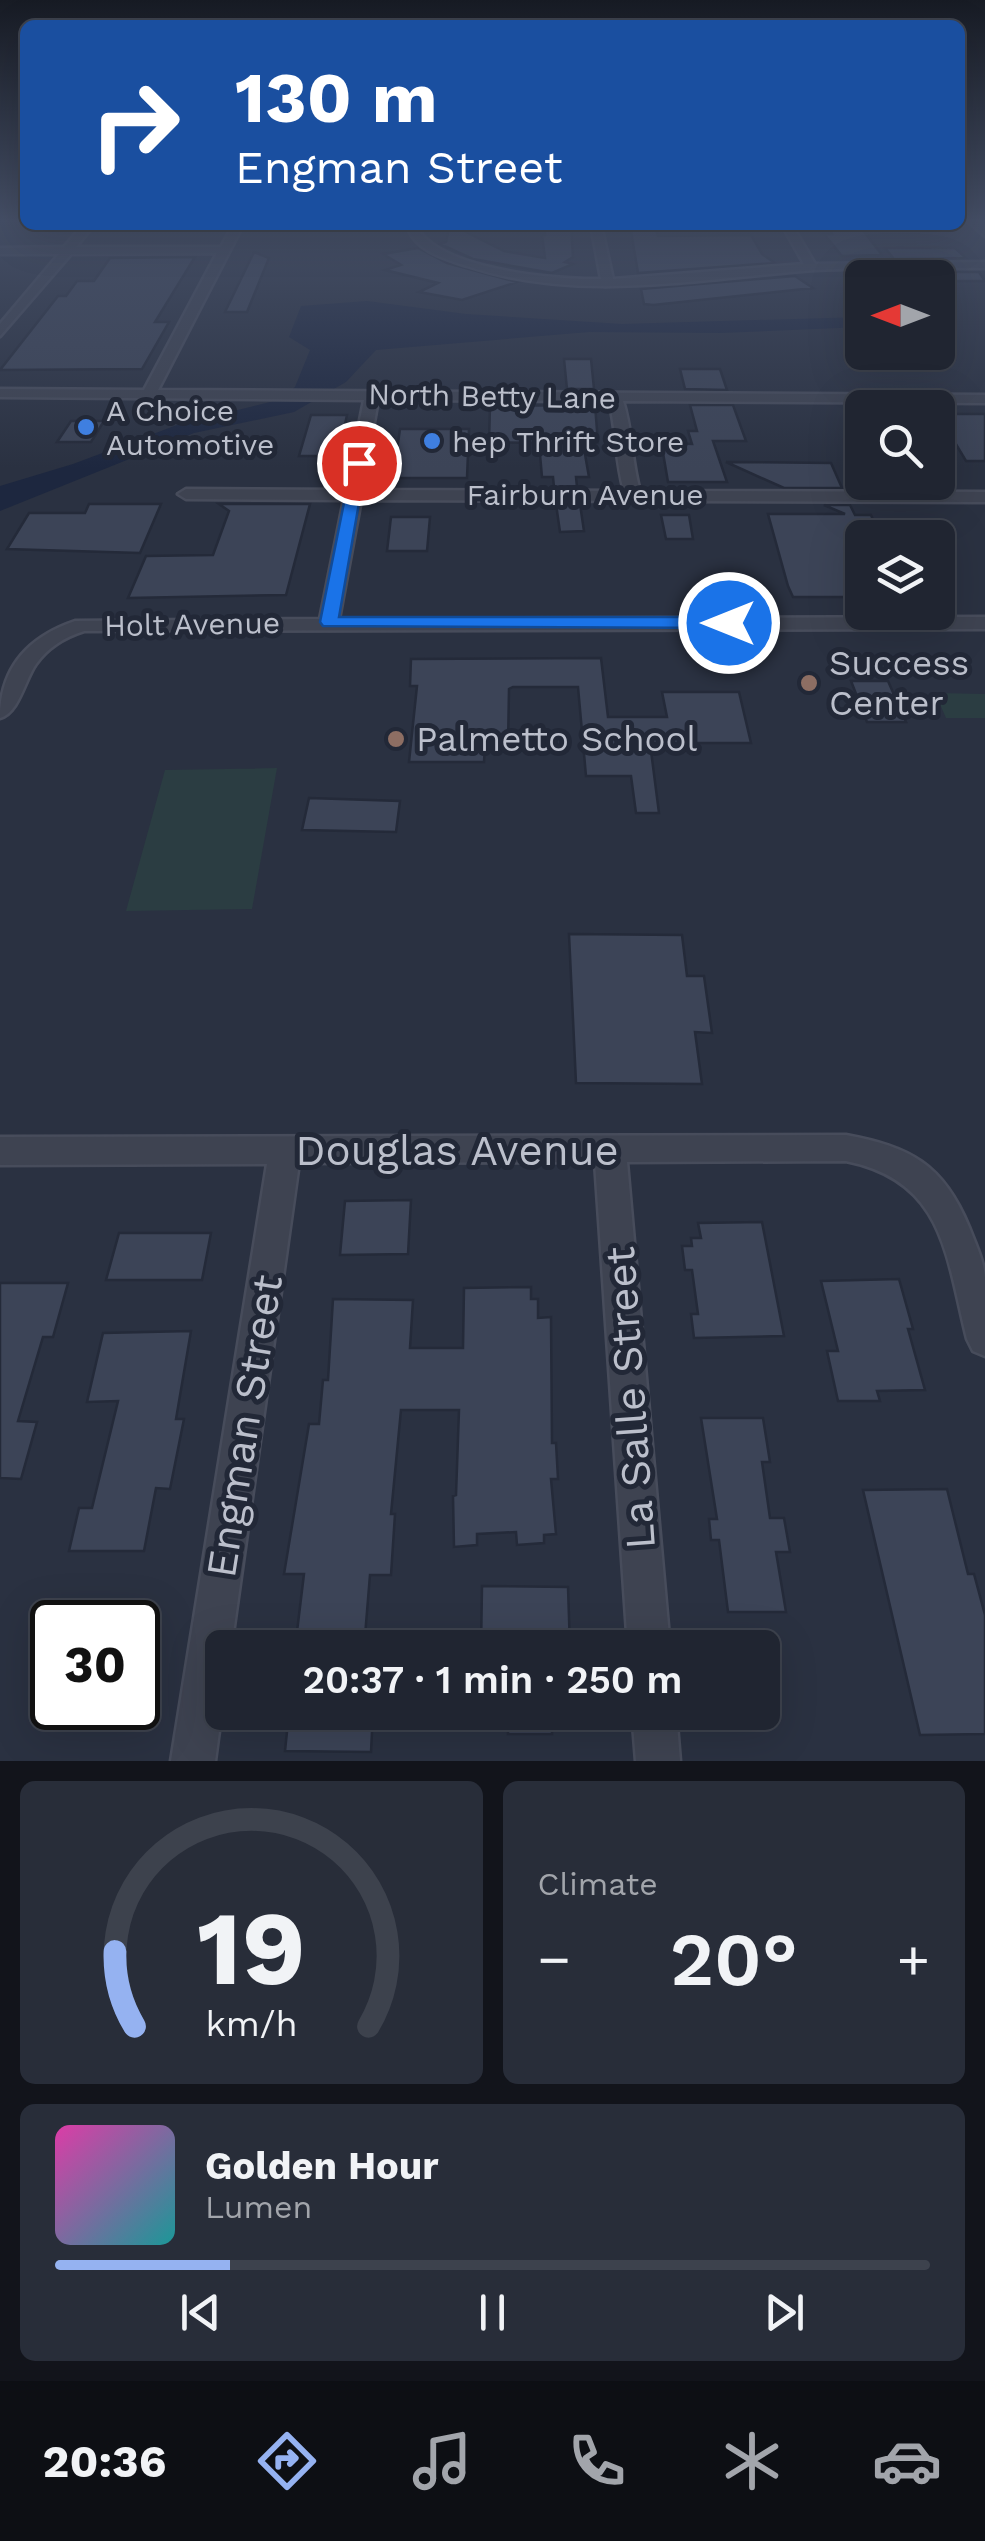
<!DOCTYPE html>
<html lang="en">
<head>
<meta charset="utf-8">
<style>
  :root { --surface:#202531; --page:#282d39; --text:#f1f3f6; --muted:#a2a5ab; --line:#3d424d; --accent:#95b2f1 }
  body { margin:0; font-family:"Work Sans",sans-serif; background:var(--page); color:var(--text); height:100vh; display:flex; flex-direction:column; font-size:38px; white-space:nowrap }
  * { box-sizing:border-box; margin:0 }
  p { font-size:32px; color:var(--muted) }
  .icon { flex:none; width:55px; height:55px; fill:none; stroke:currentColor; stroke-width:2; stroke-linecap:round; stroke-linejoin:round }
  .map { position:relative; height:1761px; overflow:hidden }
  .details { display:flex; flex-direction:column; gap:20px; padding:20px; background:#12141b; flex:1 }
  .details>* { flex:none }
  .hud { position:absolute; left:20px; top:20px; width:945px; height:210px; border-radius:15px; box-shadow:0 10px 40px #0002,0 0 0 2px var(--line); background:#1a4fa0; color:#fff; overflow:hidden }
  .needle { width:65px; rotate:270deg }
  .buttons { position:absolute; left:845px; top:260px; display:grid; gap:20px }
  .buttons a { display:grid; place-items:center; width:110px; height:110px; border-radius:15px; background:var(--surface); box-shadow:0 10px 40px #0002,0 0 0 2px var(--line); font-size:50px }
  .speed { position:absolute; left:30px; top:1600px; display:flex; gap:20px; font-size:50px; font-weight:700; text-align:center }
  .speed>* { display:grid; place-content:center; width:130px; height:130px; border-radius:50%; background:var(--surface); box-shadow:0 10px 40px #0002,0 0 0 2px var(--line); line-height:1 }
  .speed .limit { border:5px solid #111; border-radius:15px; background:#fff; color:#111 }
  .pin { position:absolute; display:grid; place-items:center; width:85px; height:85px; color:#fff; margin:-42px; border:5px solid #fff; border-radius:50%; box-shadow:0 2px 10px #0007 }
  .me { position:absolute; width:110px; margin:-55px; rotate:270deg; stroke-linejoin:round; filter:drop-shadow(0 0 8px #0008) }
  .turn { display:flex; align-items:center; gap:35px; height:210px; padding:0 50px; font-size:45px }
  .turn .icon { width:130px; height:130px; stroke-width:2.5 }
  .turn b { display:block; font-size:70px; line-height:85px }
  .big { font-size:75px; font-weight:600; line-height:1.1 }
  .details .tile { flex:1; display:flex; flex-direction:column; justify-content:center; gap:15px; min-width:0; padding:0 35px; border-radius:15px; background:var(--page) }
  .details .dial { align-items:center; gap:0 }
  .dial svg { height:260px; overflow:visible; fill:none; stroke:var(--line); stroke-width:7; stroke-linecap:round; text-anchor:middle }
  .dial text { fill:var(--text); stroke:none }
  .song { display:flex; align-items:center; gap:30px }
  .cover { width:120px; height:120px; border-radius:15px; background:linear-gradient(135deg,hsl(320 70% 55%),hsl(180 70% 35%)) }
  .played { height:10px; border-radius:5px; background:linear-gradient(90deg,var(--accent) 20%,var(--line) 20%) }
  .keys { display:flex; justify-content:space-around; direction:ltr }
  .heat { display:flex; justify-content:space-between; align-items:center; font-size:55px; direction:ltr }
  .details .tiles { flex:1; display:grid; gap:20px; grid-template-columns:1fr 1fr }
  .tile:last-child { grid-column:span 2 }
  .trip { position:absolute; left:205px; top:1630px; width:575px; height:100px; border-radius:15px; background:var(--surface); box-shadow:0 10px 40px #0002,0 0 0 2px var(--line); font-weight:600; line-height:100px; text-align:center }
  .menu { display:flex; height:160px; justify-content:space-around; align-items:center; background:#0d0f14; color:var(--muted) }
  .menu .icon { width:70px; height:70px }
  .menu .selected { color:var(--accent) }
  .menu b { font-size:45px; color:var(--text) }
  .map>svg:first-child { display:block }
  .green { fill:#2b3d42 }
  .water { fill:#1d273f }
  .building { fill:#3c4457; stroke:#242a39; stroke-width:2.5 }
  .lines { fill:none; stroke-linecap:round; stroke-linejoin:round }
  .minor-casing { stroke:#474c5b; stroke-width:5 }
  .minor { fill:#3e4351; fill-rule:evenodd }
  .route { fill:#1a73e8; stroke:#114b97; stroke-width:2.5 }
  .shop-dot { fill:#3f7fe0; stroke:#222837; stroke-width:4 }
  .education-dot { fill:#8d6e63; stroke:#222837; stroke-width:4 }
  .labels { text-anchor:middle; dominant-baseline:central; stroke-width:10; stroke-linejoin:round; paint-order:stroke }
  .far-street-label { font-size:30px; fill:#bbbfcb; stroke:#222837 }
  .far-poi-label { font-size:30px; fill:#bbbfcb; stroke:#222837; text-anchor:start }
  .poi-label { font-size:35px; fill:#bbbfcb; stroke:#222837; text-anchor:start }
  .near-street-label { font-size:42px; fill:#bbbfcb; stroke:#222837 }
</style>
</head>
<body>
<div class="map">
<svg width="985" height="1761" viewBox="0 0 985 1761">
  <rect width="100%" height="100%" fill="#2a3141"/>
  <!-- green -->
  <path class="green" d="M935 693 985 694V718H946Z
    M277 768 252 909 126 911 165 770Z"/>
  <!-- water -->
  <path class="water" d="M367 301 466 314 622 324 862 317V327L721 333 589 332 376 350 346 382 294 412 194 433 0 511V486L73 464 177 425 278 400 295 387 310 350 289 337 301 306Z"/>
  <!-- building -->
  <path class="building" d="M630 225H654L658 236 751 235 762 254 775 263 638 273Z
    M828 225H859L882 255 842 256 824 234H832Z
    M545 226H571L573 257 565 262 573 264 552 273 473 259 440 244 446 242 449 229H460L504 251 545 258 542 235H545Z
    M418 248 447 263 517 282 462 300 419 292 438 283 385 270 401 265 383 254Z
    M885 248H955L966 258 894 259Z
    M254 252 269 258 247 312H225Z
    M195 257 155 322H169L142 369 0 370 58 296H66L77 281H94L110 258Z
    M904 272H979L985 281H938V278H908Z
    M795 276 813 288 653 305 644 304 641 289Z
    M564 359H591L594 389H567Z
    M680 369H720L727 390 685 389Z
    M595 405 598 443H583L589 477H576L577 487H554L553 477H542L539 443 489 442 490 406Z
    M690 405H733L746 441H713L727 482H668L662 447 664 443 692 444 688 431H697Z
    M938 414H985V461H966Z
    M311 415H347L338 456H299Z
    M71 421H104L91 442H57Z
    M400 429H469L467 478H393Z
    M726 462 831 463 842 488H784Z
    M89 504H161L140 553 7 549 29 513H85Z
    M219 504H310L286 595 128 598 146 556 213 555 229 511Z
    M556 504H580L584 531 560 532Z
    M824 505H850L855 515H871L881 538H862V597H793L788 586 768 514H845Z
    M661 515H689L693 539H666Z
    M391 517H430L427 551H387Z
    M601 658 608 717H667L662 692H739L751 743H650L659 813H636L631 776H586L578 687H513L509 689 508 745H485L484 762H409L417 686H410L411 659Z
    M851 681H888L906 722H867Z
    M309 798 400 801 396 832 302 830Z
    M569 934 682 935 687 976H704L712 1033 695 1032 702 1084 576 1083Z
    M411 1200 408 1254 340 1255 345 1201Z
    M762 1222 784 1336 694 1338 691 1314H698L692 1270H685L682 1246H692L691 1238H701L698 1223Z
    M119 1233H211L202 1280H106Z
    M899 1279 913 1329H908L925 1390 877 1391 880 1401H838L827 1351H838L821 1281Z
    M0 1283H68L53 1337H43L18 1421 37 1422 21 1479 0 1478Z
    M531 1287V1299H538V1318L551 1317 552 1443H556L558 1479H551L556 1534 544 1535V1543L517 1545 516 1532 477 1534V1545L454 1547 453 1496 456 1495 459 1410H401L391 1514H395L391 1575H370L364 1648H295L304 1574H284L309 1424H319L323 1380H328L333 1299 413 1300 410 1348H463L464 1288Z
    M191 1331 176 1419H184L170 1489 156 1488 144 1551H69L79 1508H92L118 1401 87 1402 103 1333Z
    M701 1418H763L770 1462H762L770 1518H784L790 1552H776L786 1612H728L719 1540H711L709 1519H717Z
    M947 1489 968 1574H974L985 1615V1734L920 1735 863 1490Z
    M482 1586 568 1587 570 1648H481Z
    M289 1712H373L371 1752 285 1751Z
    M508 1712H552V1734H508Z"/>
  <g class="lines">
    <!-- minor casing -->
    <g class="minor-casing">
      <path id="minor" d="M969 222H980L985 227V236Z
        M83 225H94L76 247H221L233 225H243L158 390 985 395V403L623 401C633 432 631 460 640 491L985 492V502L361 500 339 619 985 617V629L84 631C65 637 48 647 36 664 25 679 19 713 0 718 0 668 28 637 75 621L320 619 344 500 186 499 178 494 186 489 346 490 364 400 0 397V389L144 390 217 253 71 254 0 336V324L59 254H0V248L64 247ZM378 400 609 401C617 432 615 459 624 491L362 490Z
        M406 225H416C436 270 557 280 601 279L591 225H601L613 279 804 264 782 225H792L815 264 985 262V268C929 268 872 267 816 270 700 278 581 304 467 266 442 258 416 251 406 225Z
        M846 1135C910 1147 943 1164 969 1227 975 1243 984 1261 985 1278 985 1304 985 1331 985 1356L973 1351 967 1339C946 1256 945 1181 846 1161L627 1162 670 1648H628L595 1162 299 1163 231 1648H222V1709L215 1761H171L267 1164 0 1165V1137Z
        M632 1712H676L680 1761H636Z"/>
    </g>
    <!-- minor -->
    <use href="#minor" class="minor"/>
  </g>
  <!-- sky -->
  <linearGradient id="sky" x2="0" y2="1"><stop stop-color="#171b24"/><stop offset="0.47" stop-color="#444e65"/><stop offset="1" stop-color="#444e65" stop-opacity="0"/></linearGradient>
  <rect width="985" height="468" fill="url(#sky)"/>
  <!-- route -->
  <path class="route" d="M359 459 366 463 339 617H729L738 623 729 628 323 626 320 622 352 463Z"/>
  <!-- markers -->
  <g class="shop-dot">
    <circle cx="86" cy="427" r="10"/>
    <circle cx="432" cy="441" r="10"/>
  </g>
  <g class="education-dot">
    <circle cx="809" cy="683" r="10"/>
    <circle cx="396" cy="739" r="10"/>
  </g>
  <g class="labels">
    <!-- far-street labels -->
    <g class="far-street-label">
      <text transform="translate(492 396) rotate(1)">North Betty Lane</text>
      <text x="585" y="494">Fairburn Avenue</text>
      <text transform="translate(192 624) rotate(-1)">Holt Avenue</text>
    </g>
    <!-- far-poi labels -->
    <g class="far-poi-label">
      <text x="106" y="410">A Choice<tspan x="106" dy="34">Automotive</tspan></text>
      <text x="452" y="441">hep Thrift Store</text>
    </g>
    <!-- poi labels -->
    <g class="poi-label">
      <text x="829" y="663">Success<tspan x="829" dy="40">Center</tspan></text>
      <text x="416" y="739">Palmetto School</text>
    </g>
    <!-- near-street labels -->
    <g class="near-street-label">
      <text x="457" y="1150">Douglas Avenue</text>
      <text transform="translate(630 1398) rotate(-94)">La Salle Street</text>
      <text transform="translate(244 1426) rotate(-81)">Engman Street</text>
    </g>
  </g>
</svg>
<div class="buttons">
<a><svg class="needle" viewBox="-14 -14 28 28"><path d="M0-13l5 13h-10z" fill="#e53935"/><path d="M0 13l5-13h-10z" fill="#a2a5ab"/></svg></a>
<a><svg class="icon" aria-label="search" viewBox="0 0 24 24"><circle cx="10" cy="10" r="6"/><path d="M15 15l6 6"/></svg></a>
<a><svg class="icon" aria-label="layers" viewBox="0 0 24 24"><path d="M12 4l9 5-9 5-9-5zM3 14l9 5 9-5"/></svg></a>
</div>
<div class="speed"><div class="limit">30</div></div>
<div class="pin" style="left:359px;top:463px;background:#d93025"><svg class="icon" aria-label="arrive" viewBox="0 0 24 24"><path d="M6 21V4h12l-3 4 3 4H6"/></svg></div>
<svg class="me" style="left:729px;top:623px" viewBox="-20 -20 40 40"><circle r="17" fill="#1a73e8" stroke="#fff" stroke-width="3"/><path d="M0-11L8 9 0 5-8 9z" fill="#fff"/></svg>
<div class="trip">20:37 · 1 min · 250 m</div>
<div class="hud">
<div class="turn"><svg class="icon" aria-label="right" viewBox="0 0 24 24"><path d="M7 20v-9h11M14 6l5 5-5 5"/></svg><div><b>130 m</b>Engman Street</div></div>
</div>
</div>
<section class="details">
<div class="tiles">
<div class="tile dial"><svg viewBox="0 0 100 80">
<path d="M14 69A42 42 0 1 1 86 69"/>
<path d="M14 69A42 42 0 0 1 8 46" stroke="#95b2f1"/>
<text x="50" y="56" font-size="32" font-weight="700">19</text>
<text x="50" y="72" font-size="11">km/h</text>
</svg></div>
<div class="tile"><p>Climate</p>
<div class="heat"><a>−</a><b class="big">20°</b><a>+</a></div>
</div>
<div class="tile">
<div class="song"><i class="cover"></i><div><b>Golden Hour</b><p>Lumen</p></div></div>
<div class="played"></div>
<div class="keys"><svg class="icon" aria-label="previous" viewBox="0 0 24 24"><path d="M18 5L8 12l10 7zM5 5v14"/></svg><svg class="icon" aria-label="pause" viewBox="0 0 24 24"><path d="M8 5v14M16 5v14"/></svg><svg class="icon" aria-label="next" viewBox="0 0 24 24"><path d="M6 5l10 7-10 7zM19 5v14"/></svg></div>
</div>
</div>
</section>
<nav class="menu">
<b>20:36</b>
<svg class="icon selected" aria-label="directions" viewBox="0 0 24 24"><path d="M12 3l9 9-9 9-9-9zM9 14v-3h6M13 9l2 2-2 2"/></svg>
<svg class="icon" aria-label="music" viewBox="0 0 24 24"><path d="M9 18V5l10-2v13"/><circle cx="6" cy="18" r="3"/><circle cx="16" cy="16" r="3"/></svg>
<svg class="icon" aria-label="phone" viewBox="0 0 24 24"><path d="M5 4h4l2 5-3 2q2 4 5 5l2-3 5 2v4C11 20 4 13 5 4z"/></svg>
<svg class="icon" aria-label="climate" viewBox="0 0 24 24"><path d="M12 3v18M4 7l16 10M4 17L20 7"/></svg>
<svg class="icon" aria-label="car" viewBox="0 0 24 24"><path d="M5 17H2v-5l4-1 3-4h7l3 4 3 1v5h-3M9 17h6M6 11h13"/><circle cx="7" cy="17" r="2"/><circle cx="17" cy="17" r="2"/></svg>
</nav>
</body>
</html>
